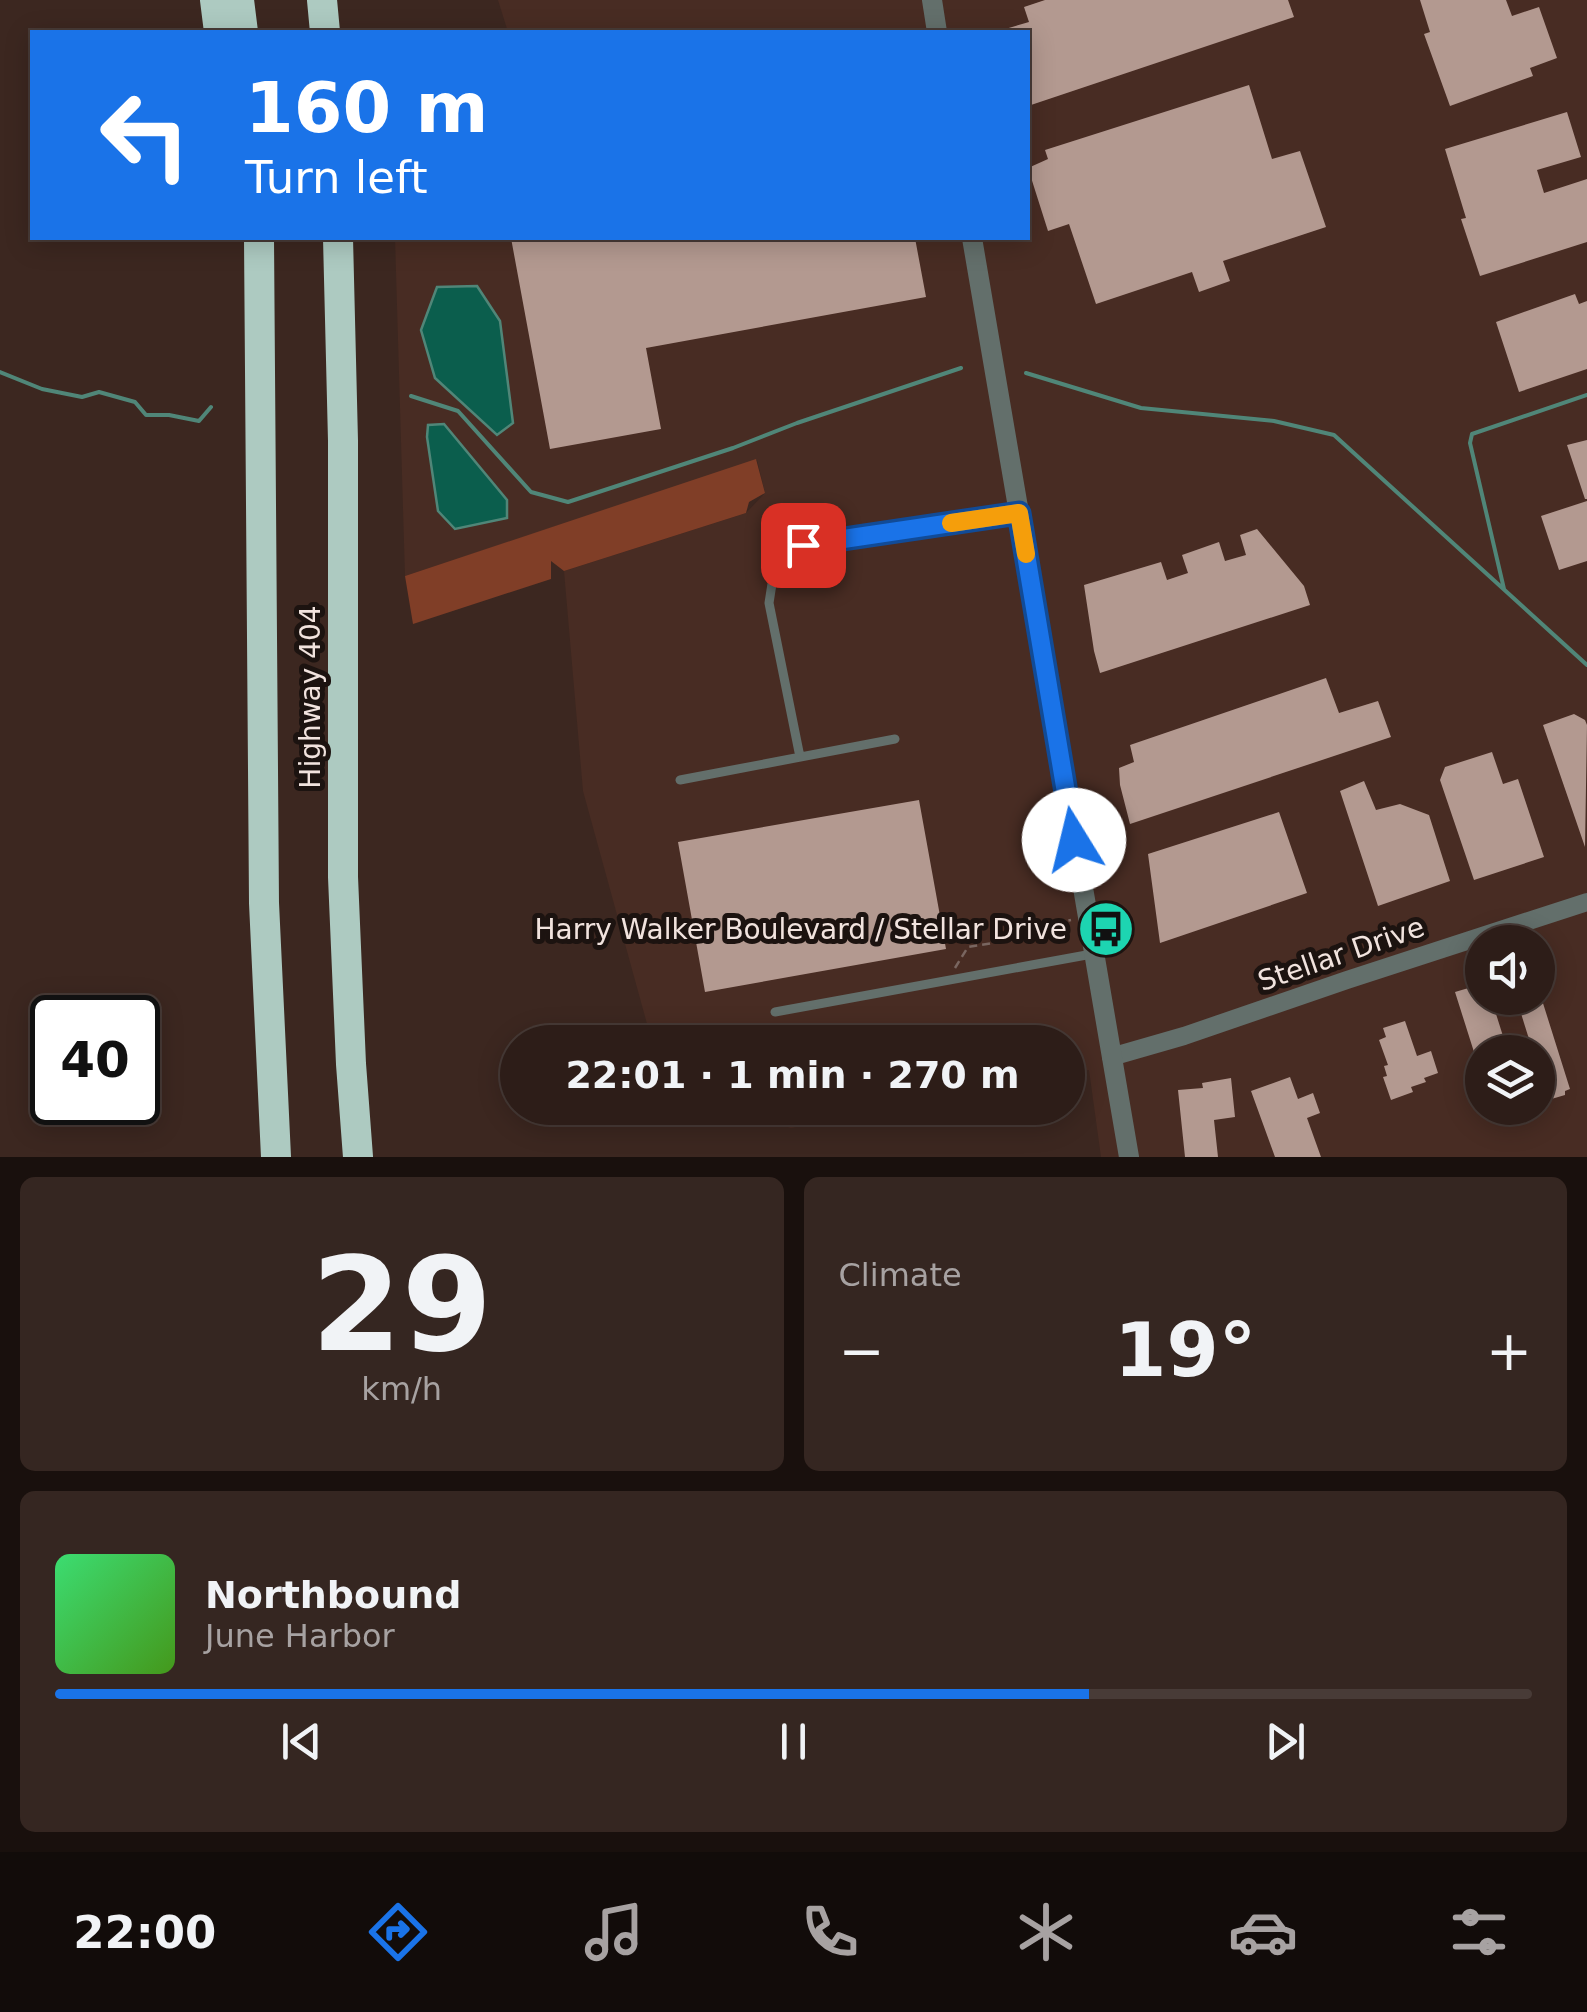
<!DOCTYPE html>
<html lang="en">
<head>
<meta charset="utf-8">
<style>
  :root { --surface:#2d1d18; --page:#352621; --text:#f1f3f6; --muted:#a7a2a2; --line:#483b37; --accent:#1a73e8 }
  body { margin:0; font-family:"DejaVu Sans",sans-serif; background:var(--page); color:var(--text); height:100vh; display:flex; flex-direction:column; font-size:38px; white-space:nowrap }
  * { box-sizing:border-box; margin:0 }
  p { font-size:32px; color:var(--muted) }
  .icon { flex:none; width:55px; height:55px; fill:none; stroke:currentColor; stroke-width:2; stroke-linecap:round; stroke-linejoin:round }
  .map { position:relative; height:1157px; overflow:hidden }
  .side { display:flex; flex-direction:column; gap:20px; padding:20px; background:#19100d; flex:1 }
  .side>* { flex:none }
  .top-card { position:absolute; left:30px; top:30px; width:1000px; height:210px; border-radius:0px; box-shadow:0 5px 25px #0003,0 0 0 2px var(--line); background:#1a73e8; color:#fff; overflow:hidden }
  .buttons { position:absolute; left:1465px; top:925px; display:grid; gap:20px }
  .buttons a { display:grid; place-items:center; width:90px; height:90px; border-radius:50%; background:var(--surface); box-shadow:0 5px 25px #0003,0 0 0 2px var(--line); font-size:50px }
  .speed { position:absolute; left:30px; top:995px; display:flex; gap:20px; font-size:50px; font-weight:700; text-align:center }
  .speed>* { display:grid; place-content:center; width:130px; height:130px; border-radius:50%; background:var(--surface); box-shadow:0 5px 25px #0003,0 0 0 2px var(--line); line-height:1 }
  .speed .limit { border:5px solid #111; border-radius:15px; background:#fff; color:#111 }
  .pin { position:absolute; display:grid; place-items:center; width:85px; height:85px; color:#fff; margin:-42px; border-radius:20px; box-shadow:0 5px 15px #0006 }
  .me { position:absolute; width:110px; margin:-55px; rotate:351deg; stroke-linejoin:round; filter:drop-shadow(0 0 8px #0008) }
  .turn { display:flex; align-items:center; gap:35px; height:210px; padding:0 50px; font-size:45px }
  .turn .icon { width:130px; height:130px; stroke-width:2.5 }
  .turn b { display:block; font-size:70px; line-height:85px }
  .big { font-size:75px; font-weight:700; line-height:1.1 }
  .side .tile { flex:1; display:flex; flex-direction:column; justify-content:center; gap:15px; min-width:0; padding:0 35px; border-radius:15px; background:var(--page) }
  .side .dial { align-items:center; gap:0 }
  .dial b { font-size:130px; line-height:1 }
  .song { display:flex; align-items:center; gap:30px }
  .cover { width:120px; height:120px; border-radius:15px; background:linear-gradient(135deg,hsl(140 70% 55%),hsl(100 70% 35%)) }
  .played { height:10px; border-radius:5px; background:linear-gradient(90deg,var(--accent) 70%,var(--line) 70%) }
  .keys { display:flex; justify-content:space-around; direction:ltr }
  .heat { display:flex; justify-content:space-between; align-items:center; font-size:55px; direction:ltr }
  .side .tiles { flex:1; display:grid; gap:20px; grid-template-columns:1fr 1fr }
  .tile:last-child { grid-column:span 2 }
  .trip { position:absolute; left:500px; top:1025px; width:585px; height:100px; border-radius:50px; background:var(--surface); box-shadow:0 5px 25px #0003,0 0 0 2px var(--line); font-weight:700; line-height:100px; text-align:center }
  .tabs { display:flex; height:160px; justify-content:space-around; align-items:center; background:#120c0a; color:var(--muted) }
  .tabs .icon { width:70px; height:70px }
  .tabs .selected { color:var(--accent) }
  .tabs b { font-size:45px; color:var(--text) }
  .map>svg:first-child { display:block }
  .built { fill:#482c23; fill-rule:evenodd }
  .forest { fill:#803e27 }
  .water { fill:#0b5e4d; stroke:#508678; stroke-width:2.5 }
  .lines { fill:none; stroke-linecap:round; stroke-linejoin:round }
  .stream { stroke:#508678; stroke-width:4 }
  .building { fill:#b39990 }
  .path { stroke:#796660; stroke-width:2.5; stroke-dasharray:8 5; stroke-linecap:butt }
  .service { stroke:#636f6b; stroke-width:9 }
  .minor { stroke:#636f6b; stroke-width:18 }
  .tertiary { stroke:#636f6b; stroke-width:20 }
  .motorway { stroke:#adcac1; stroke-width:30 }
  .route-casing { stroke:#114b97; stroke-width:25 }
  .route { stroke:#1a73e8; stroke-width:18 }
  .slow { stroke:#f59e0b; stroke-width:18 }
  .labels { text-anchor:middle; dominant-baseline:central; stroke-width:10; stroke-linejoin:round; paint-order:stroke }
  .street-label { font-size:28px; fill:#f1e3de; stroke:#1c1310 }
  .poi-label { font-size:28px; fill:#f1e3de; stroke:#1c1310; text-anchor:end }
</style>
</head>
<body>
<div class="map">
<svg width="1587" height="1157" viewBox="0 0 1587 1157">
  <rect width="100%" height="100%" fill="#3c2720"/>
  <!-- built -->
  <path class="built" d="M498 0H1587V1157H1101L1089 1070 1068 1073V1042H652L583 791 564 571 746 513 765 493 757 460 405 576 395 238H1028V32H508ZM1482 942H1538V998H1482ZM1482 1052H1538V1108H1482Z
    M718 1108H894L791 1128Z"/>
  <!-- forest -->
  <path class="forest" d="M756 459 765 493 749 502 746 513 564 571 551 561V579L413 624 405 576Z"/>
  <!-- water -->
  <path class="water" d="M477 286 500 321 513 423 497 435 435 378 421 330 437 287Z
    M444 424 507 500V518L455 529 438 511 427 437 428 425Z"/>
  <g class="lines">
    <!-- stream -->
    <path class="stream" d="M0 372 42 389 82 397 99 392 135 402 146 415H169L199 421 211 407
      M1026 373 1141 408 1274 421 1334 435 1587 665
      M411 396 458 411 531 492 568 502 733 448 797 423 961 368
      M1504 589 1470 443 1472 434 1587 395"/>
  </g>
  <!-- building -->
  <path class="building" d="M1045 0H1288L1294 17 1028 106V32H1003L1002 30 1029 22 1024 7Z
    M1420 0H1506L1512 16 1539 7 1557 58 1530 68 1533 76 1450 106 1424 34 1430 32Z
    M1249 85 1272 159 1300 151 1326 227 1223 261 1230 281 1199 292 1192 272 1096 304 1069 224 1048 231 1028 168 1048 159 1045 150Z
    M1567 112 1581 157 1537 170 1544 193 1587 179V242L1480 276 1461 219 1466 218 1445 149Z
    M511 238H915L926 297 646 348 661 429 550 449Z
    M1575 294 1579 304 1587 301V369L1519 392 1496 322Z
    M1587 440V499H1585L1567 445Z
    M1587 501V561L1559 570 1541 516Z
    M1257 529 1304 586 1310 605 1100 673 1094 651 1084 585 1161 562 1167 580 1188 573 1182 555 1219 542 1225 561 1246 555 1240 535Z
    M1326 678 1339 713 1378 701 1391 737 1130 824 1120 785 1119 768 1134 762 1130 745Z
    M1574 714 1585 720 1587 725 1585 847 1543 725Z
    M1492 752 1503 784 1518 779 1544 857 1474 880 1440 780 1445 767Z
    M1364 781 1376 810 1400 804 1429 815 1450 881 1378 906 1340 791Z
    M919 800 946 949 705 992 678 842Z
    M1279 812 1307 893 1160 943 1148 854Z
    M1482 984V998H1491L1508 1052H1474L1455 992Z
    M1542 1000 1570 1089 1565 1091V1095L1548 1100 1538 1066V1052H1533L1519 1007Z
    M1405 1021 1417 1056 1431 1051 1438 1073 1424 1078 1426 1082 1411 1087 1413 1092 1391 1100 1383 1077 1387 1076 1384 1066 1388 1065 1379 1040 1386 1037 1383 1028Z
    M1290 1077 1298 1099 1313 1093 1320 1113 1307 1118 1321 1157H1275L1251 1091Z
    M1231 1078 1235 1117 1214 1120 1218 1157H1185L1178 1090 1203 1088 1202 1083Z"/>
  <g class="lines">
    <!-- path -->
    <path class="path" d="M955 968 968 947 1024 938 1040 927 1071 920"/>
    <!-- service -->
    <path class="service" d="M800 757 769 603 774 571 803 545 1019 513
      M680 780 895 739
      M775 1012 1092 954"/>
    <!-- minor -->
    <path class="minor" d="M1111 1057 1184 1036 1347 980 1587 902"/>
    <!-- tertiary -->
    <path class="tertiary" d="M932 0 937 32
      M972 238 1129 1157"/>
    <!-- motorway -->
    <path class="motorway" d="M215 0 219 32
      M239 0 243 32
      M322 0 325 32
      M259 238 264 903 276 1157
      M338 238 343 441V877L351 1064 358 1157"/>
  </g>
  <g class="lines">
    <!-- route casing -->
    <g class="route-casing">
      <path id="route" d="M803 545 1019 513 1074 840"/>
    </g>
    <!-- route -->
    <use href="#route" class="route"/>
    <!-- slow -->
    <path class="slow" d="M951 523 1019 513 1026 554"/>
  </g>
  <!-- icons -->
  <defs>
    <g id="bus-disc" transform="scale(2.875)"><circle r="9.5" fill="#1dd5b1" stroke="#1c1310"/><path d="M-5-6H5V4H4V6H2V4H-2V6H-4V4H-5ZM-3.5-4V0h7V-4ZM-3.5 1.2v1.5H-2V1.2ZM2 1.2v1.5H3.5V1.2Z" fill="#111"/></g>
  </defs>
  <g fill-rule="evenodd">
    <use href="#bus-disc" x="1106" y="929"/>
  </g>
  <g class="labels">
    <!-- street labels -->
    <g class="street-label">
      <text transform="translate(310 697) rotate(-90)">Highway 404</text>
      <text transform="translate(1341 954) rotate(-19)">Stellar Drive</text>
    </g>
    <!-- poi labels -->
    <g class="poi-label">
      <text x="1067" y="929">Harry Walker Boulevard / Stellar Drive</text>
    </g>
  </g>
</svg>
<div class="buttons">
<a><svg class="icon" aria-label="sound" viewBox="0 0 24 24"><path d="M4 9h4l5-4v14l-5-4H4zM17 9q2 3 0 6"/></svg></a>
<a><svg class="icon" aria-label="layers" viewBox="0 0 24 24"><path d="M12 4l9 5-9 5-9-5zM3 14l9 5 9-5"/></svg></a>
</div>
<div class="speed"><div class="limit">40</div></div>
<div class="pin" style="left:803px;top:545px;background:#d93025"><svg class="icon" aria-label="arrive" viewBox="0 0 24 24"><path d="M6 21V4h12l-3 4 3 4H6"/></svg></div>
<svg class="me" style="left:1074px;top:840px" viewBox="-20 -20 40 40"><circle r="19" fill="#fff"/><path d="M0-13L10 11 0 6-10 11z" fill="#1a73e8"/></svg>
<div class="trip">22:01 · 1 min · 270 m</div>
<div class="top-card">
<div class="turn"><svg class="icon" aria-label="left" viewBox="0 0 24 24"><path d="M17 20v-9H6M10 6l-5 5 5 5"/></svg><div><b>160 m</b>Turn left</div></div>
</div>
</div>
<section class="side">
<div class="tiles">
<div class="tile dial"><b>29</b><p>km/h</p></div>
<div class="tile"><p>Climate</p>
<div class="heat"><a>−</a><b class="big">19°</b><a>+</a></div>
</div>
<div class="tile">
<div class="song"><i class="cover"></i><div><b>Northbound</b><p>June Harbor</p></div></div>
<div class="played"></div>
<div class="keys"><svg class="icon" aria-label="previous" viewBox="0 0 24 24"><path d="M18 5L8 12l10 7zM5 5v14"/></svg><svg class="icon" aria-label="pause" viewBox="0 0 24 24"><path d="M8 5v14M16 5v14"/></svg><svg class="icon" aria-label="next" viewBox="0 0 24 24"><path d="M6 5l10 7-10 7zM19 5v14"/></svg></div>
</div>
</div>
</section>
<nav class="tabs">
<b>22:00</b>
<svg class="icon selected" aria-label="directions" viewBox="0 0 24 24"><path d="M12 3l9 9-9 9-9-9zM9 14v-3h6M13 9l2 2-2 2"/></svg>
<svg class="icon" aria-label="music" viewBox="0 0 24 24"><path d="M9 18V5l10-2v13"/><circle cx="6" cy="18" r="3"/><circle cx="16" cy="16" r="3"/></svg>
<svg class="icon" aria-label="phone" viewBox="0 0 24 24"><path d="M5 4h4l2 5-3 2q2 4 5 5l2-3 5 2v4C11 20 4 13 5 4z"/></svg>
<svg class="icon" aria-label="climate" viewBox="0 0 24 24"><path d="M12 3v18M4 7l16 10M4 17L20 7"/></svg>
<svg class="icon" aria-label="car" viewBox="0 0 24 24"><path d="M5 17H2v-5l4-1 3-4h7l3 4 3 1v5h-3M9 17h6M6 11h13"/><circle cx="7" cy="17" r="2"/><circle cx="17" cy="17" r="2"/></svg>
<svg class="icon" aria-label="filters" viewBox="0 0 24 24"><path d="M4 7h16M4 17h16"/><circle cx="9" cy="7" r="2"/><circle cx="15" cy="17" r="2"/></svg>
</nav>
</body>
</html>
